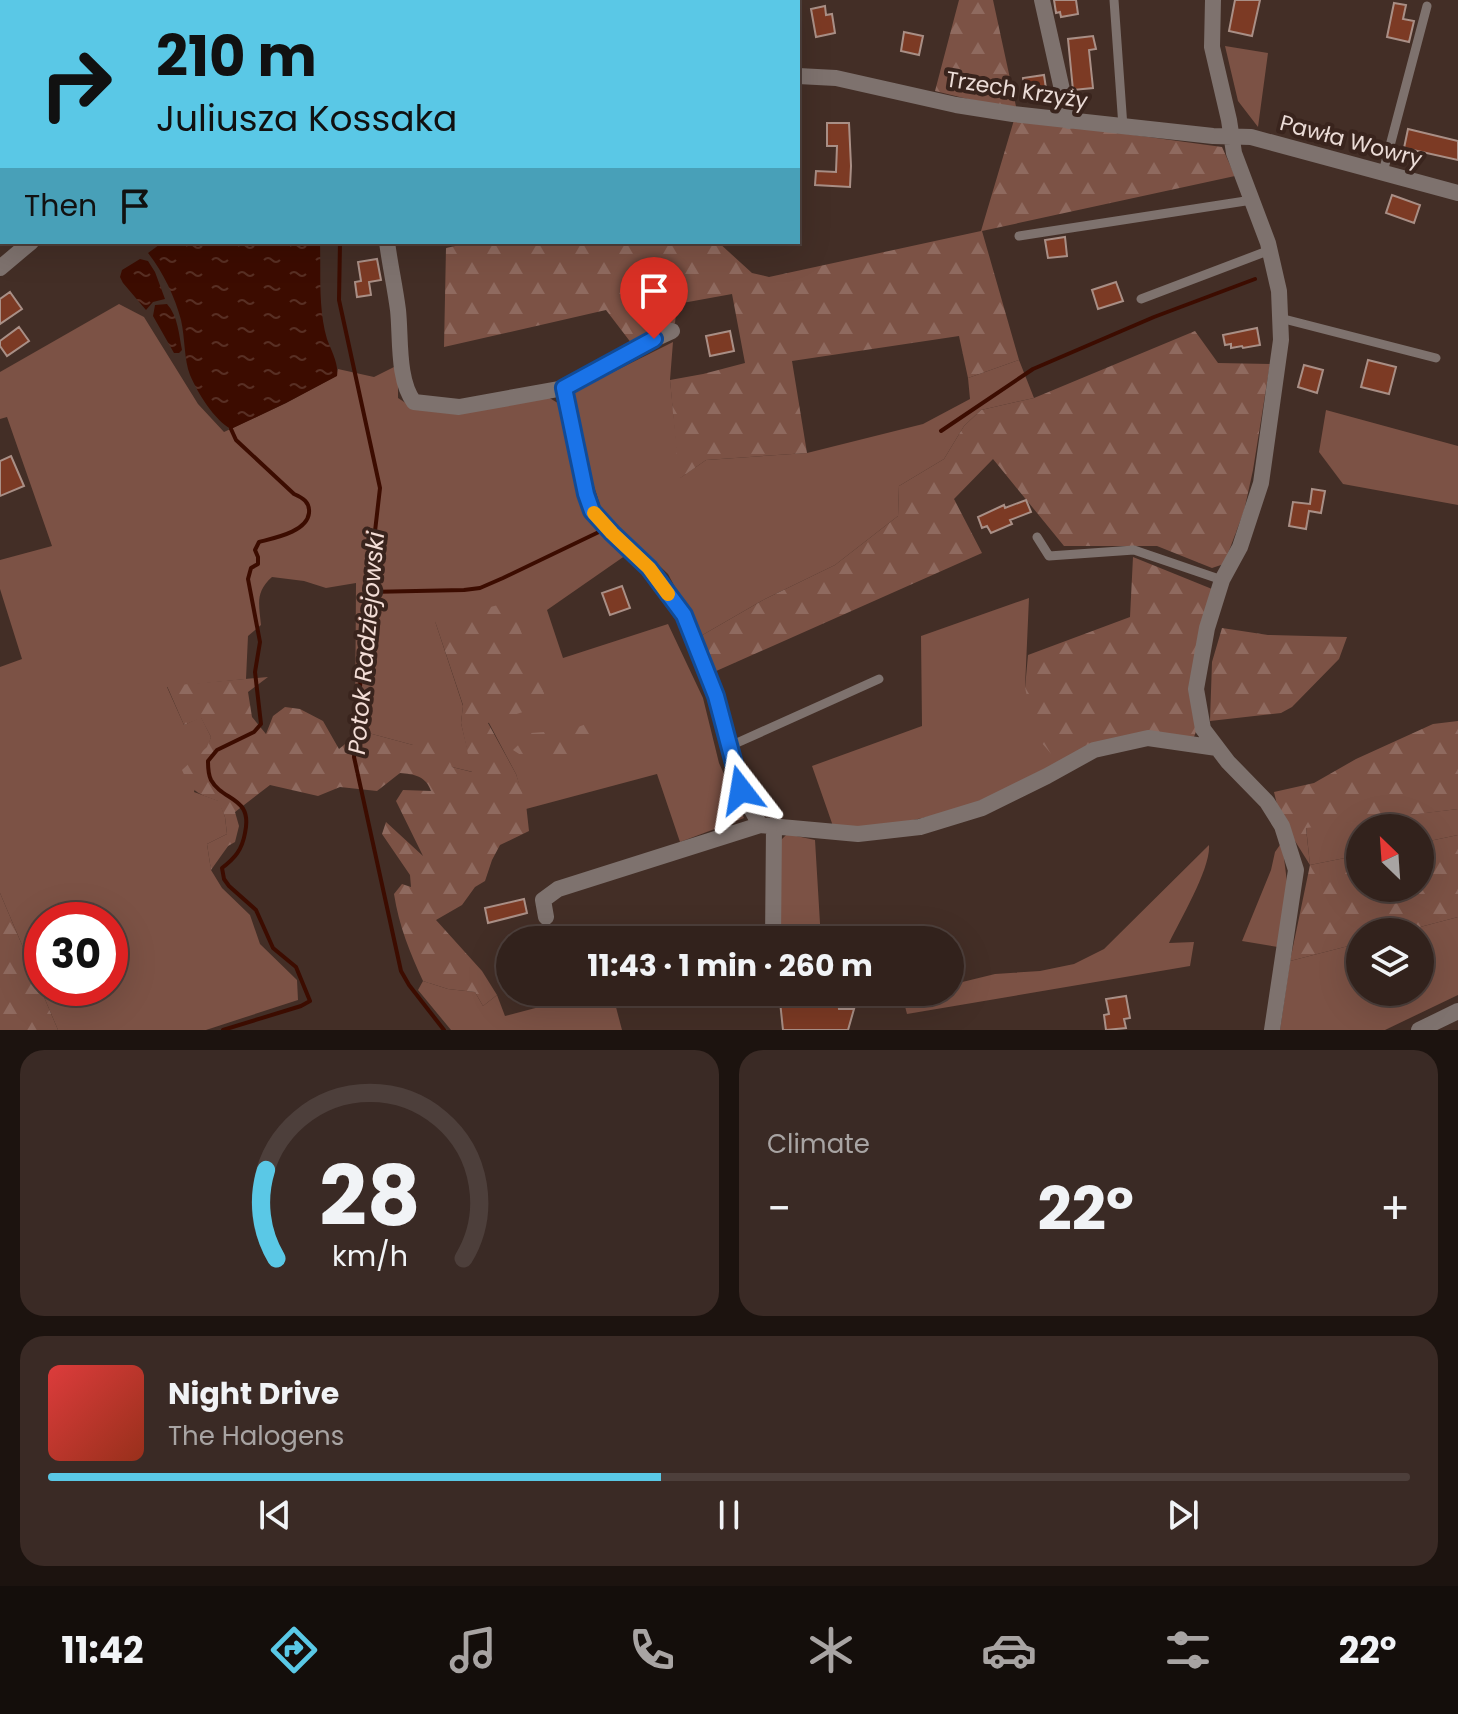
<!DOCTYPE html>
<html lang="en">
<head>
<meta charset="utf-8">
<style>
  :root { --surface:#32221c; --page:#3a2a25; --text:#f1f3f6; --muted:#a8a4a3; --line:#4d3f3b; --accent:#5ac8e6 }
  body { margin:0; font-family:Poppins,sans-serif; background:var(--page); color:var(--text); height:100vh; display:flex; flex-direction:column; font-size:30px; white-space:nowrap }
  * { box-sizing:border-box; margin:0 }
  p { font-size:26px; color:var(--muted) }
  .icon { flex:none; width:44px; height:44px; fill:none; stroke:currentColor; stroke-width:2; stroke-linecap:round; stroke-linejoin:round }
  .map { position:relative; height:1030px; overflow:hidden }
  .drawer { display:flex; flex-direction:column; gap:20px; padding:20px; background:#1c130f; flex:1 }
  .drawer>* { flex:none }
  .top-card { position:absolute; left:0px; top:0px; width:800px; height:244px; box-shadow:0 8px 32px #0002,0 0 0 2px var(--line); background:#5ac8e6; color:#111; overflow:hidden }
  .needle { width:52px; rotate:335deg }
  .fabs { position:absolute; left:1346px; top:814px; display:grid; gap:16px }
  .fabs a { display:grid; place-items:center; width:88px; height:88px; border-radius:50%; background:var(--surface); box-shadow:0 8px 32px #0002,0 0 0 2px var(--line); font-size:40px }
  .speed { position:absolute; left:24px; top:902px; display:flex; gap:16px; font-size:40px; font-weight:700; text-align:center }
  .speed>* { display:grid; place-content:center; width:104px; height:104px; border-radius:50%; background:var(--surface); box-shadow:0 8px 32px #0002,0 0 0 2px var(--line); line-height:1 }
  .speed .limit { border:12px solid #d22; background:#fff; color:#111 }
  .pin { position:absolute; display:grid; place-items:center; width:68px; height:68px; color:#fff; margin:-82px -34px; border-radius:50% 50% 50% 0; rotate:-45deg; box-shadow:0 0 8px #0007 }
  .pin .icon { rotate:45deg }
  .me { position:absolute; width:88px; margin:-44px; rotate:346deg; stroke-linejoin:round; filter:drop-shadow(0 0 6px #0008) }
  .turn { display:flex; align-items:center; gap:28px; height:168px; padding:0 24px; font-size:36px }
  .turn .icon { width:104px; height:104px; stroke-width:2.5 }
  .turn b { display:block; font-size:56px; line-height:68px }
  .then { display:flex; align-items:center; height:76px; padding:0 24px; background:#0003; gap:16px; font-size:30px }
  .big { font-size:60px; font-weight:700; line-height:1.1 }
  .drawer .card { flex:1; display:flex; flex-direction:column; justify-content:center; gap:12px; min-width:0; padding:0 28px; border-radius:24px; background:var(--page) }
  .drawer .dial { align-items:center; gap:0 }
  .dial svg { height:208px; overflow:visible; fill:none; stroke:var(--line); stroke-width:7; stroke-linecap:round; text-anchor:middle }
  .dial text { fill:var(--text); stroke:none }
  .song { display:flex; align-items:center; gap:24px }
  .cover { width:96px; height:96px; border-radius:12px; background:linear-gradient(135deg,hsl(0 70% 55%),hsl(10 70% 35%)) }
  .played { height:8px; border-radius:4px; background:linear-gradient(90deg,var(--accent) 45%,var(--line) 45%) }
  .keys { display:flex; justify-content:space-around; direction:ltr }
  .heat { display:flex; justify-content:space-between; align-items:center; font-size:44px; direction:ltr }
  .drawer .tiles { flex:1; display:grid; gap:20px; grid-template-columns:1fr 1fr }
  .card:last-child { grid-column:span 2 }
  .trip { position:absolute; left:496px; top:926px; width:468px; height:80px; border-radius:40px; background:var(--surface); box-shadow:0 8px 32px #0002,0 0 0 2px var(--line); font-weight:700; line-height:80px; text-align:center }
  .menu { display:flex; height:128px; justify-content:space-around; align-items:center; background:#140e0b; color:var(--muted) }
  .menu .icon { width:56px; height:56px }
  .menu .current { color:var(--accent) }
  .menu b { font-size:36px; color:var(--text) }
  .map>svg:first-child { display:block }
  .grass { fill:#7c5245; fill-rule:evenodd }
  .forest { fill:url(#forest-firs) }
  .water { fill:url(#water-ripples) }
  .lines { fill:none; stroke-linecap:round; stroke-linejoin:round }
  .stream { stroke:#3c0c00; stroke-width:4 }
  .building { fill:#7c3a24; stroke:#a98f86; stroke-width:2 }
  .service { stroke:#7e726e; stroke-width:9 }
  .minor { stroke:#7e726e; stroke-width:16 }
  .tertiary { stroke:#7e726e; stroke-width:16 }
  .route-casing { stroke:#114b97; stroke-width:20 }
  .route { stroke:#1a73e8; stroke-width:14 }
  .slow { stroke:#f59e0b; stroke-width:14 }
  .labels { text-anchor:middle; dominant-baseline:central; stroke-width:8; stroke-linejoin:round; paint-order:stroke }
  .street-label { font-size:22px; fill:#ebdcd7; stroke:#39241d }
  .water-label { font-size:24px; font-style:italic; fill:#f3ddd6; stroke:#39241d }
</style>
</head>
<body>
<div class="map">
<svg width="1458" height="1030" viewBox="0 0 1458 1030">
  <defs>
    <pattern id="forest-firs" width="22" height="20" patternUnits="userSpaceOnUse" patternTransform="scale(2)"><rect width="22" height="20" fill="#7c5245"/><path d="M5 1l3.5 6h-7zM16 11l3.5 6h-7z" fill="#8f6a5f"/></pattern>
    <pattern id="water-ripples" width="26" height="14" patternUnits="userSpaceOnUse" patternTransform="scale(2)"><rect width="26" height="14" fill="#3c0c00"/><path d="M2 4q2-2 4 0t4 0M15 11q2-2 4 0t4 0" fill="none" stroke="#582f24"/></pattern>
  </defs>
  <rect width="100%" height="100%" fill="#432e26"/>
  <!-- grass -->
  <path class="grass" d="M1225 46 1268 53 1258 127 1238 101Z
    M119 304 144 317 198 404 224 432 286 403 336 376 338 369 374 377 398 365V398L412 407 548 397 561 405 584 508 629 553 547 610 563 658 668 624 703 698 719 763 744 818 680 842 657 774 526 809 516 774 435 621 463 706 461 723 473 772 452 767 413 745 361 731 355 735 356 583 326 588 304 581 272 577C255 592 259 604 261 625L248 636 246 679 167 687 184 725 201 717 211 737 194 792 219 801 225 817 227 834 207 844 211 870 222 888 250 915 260 944 297 980 298 1000 206 1030H58L0 893V667L22 659 0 589V560L52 546 7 417 0 419V372ZM42 920H110V988H42Z
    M673 342 670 380 680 478 706 460 807 453 923 424 970 399 968 378 1019 360 1034 398 981 410 964 426 944 459 899 486 898 516 835 565 765 599 699 637V632L668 574 602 511 591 477 573 392Z
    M1326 410 1458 446V505L1343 484 1319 452Z
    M1029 598 1025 688 1059 763C1031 776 1003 793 974 803 934 818 877 829 834 829L812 766 922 726 921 636Z
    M1458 809V835L1420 843V828H1360V855L1310 865 1306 827Z
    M787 834 815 840 821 940H780V841Z
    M1282 842 1287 882 1278 947 1242 941 1271 870 1275 852Z
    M1209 845C1211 868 1180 920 1169 943L1194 942 1190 966 907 1014 902 995 918 992H950V985L995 974 1040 971 1074 964 1104 949Z
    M1458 917V995L1385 1030H1280L1290 961 1360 943V992H1420V932H1401Z
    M423 981 448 989 475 992 483 1006 497 995 505 1016 596 992H612L622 1030H451L418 990Z"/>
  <!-- forest -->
  <path class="forest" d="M959 0H993L1017 111 935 91Z
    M1014 120 1046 123 1222 147 1235 176 982 231 1019 360 968 378 959 336 792 361 807 453 706 460 679 479 670 380 703 374 745 363 732 294 677 304 675 323 635 348 606 310 444 347 446 248 474 242H718L752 273 769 277 981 231Z
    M1195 331 1218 363 1270 364 1253 470 1244 511 1224 564 1212 568 1157 546H1064L993 459 954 499 982 553 714 672 699 637 765 599 835 565 898 516 899 486 944 459 964 426 981 410 1034 398Z
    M1133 557 1212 589 1198 726 1194 737 1148 734 1059 763 1041 742 1032 716 1025 688 1028 655 1130 617Z
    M510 602 548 704 488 723 516 774 526 804 529 831 500 845 492 860 485 881 475 887 462 905 436 920 482 971 497 995 483 1006 475 992 448 989 423 981C410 953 399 926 394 894L402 884 411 887 410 875 382 834 386 822 423 856 396 801 403 790 431 791C426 776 414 774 400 773L377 791 340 787 318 796 270 785 235 812 239 826 235 842 228 846 211 870 207 844 227 834 225 817 218 801C196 793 192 792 182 770L207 747 211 737 201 718 184 725 167 686 268 677 248 692 252 717 266 734 273 716 285 707 300 709 323 721 339 749 361 731 413 745 417 721 434 719 452 767 472 772 461 723 463 705 435 621Z
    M1222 628 1268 635 1347 637 1339 659 1292 707 1281 713 1210 721 1212 662Z
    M610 715 608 731 580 755 555 764 530 761 513 750 531 733 570 730Z
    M1458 721V809L1306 828 1310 865 1360 855V888H1420V843L1458 835V917L1401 932H1360V943L1290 961 1310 865 1280 817 1274 792 1314 783 1356 759 1433 724Z
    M0 893 58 1030H0Z"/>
  <!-- water -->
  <path class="water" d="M163 242H320C321 274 318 308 327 339 331 350 339 364 337 376L286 403 231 429C215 421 197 392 190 375 184 360 185 337 181 320 175 297 163 272 148 253Z
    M140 259 148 261 155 272 165 299 153 302 146 310 123 283 120 277 122 270Z
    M167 304C178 316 179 335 182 350L179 353H174L153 316 155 305Z"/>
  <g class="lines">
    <!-- stream -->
    <path class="stream" d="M223 0 224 2
      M340 242 339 300 380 488 368 592 354 757 401 971 409 985 444 1030
      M941 431 1033 369 1154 317 1255 279
      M368 592 464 590 480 588 503 578 603 530
      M223 1030 301 1006 310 1001 296 967 273 948 256 910 229 886 224 879 222 868C235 858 242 850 245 833 253 796 223 802 211 780 208 774 208 768 208 761L217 750 254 732 261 724 255 672 260 642 248 579 251 568 258 564V557L255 550 259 542C274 538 307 532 309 513 310 502 303 498 294 494L236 440 231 429"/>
  </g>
  <!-- building -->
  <path class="building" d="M1054 0H1076L1078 14 1061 17 1060 12 1056 13Z
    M1235 0H1260L1252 36 1229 31Z
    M1394 3 1406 5 1403 19 1414 21 1409 42 1387 37Z
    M825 6 826 15 832 14 835 33 816 37 811 9Z
    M904 32 923 36 919 55 901 51Z
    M1093 36 1096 49 1089 50 1093 88 1073 90 1068 39Z
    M1044 75 1047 95 1025 97 1023 78Z
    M827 123H849L851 166 850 187 815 185 816 171 836 172 837 146H827Z
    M1408 129 1458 141V160L1404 148Z
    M1392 195 1420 205 1414 223 1386 213Z
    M1065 237 1067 256 1048 258 1045 240Z
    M377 259 381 280 369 282 371 295 357 297 355 282 361 281 358 262Z
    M1116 282 1123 301 1098 309 1092 290Z
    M10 292 22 309 0 324V299Z
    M19 327 29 341 7 356 0 346V341Z
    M1257 328 1260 345 1243 348 1242 346 1231 348V344L1225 345 1223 335Z
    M730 331 734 351 710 356 706 336Z
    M1368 360 1396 367 1389 394 1361 387Z
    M1304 365 1323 370 1317 393 1298 387Z
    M11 456 24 486 0 496V461Z
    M1312 489 1325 491 1321 513 1309 511 1306 529 1289 526 1293 502 1310 504Z
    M1026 500 1031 512 1010 520 1012 524 991 533 987 526 982 528 978 517 1004 505 1005 508Z
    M622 586 630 608 610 615 602 593Z
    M524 899 527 913 488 923 485 908Z
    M779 992H837L839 1009H854L848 1030H783Z
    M1126 996 1130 1018 1124 1019 1126 1028 1106 1030 1104 1015 1109 1014 1106 999Z"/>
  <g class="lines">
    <!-- service -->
    <path class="service" d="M1114 0 1123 127
      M1383 172 1427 6
      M1019 236 1252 200
      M1141 299 1270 250
      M1280 318 1436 358
      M1037 537 1049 556 1134 550 1222 580
      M730 746 879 679"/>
    <!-- minor -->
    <path class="minor" d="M327 0V2
      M419 0V2
      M571 0V2
      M1042 0 1069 121
      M1213 0 1212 47 1229 120 1234 153 1268 243 1279 291 1281 340 1261 483 1240 547 1222 580 1207 628 1196 689 1203 729 1228 762 1267 802 1282 826 1296 870 1272 1030
      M798 76 836 78 956 105 1013 114 1213 136 1251 137 1458 193
      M387 242C390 265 395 287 398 310 401 337 397 380 414 402L459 407 564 388 586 494 592 511 612 533 649 568 684 615 716 696 741 790 760 825 858 834 920 827 982 808 1047 776 1094 750 1148 738 1217 748
      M0 268 31 242
      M564 388 635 348 672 331
      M546 917 543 900 558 889 760 825
      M773 940 774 826"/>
    <!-- tertiary -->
    <path class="tertiary" d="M1419 1030 1458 1011"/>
  </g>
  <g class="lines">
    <!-- route casing -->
    <g class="route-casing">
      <path id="route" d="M654 339 564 388 586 494 592 511 612 533 649 568 684 615 716 696 741 790"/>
    </g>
    <!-- route -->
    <use href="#route" class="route"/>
    <!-- slow -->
    <path class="slow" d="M594 513 612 533 649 568 668 594"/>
  </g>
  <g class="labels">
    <!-- street labels -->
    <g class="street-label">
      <text transform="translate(1017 90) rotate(9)">Trzech Krzyży</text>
      <text transform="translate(1351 141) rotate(15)">Pawła Wowry</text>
    </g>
    <!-- water labels -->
    <g class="water-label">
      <text transform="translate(366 643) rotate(-85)">Potok Radziejowski</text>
    </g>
  </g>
</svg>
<div class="fabs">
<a><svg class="needle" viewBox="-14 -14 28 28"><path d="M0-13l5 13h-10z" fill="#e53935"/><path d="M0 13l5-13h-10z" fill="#a8a4a3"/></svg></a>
<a><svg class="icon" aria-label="layers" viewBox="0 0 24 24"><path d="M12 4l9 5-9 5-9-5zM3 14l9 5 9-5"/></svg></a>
</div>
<div class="speed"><div class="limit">30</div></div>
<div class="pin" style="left:654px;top:339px;background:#d93025"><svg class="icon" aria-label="arrive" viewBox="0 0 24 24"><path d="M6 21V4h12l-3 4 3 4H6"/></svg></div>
<svg class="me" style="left:741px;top:790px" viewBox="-20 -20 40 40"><path d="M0-17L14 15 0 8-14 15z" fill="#1a73e8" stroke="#fff" stroke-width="4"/></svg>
<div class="trip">11:43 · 1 min · 260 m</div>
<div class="top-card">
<div class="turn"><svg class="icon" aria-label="right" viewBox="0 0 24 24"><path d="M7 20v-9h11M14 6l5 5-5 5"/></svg><div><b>210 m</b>Juliusza Kossaka</div></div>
<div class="then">Then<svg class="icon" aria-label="arrive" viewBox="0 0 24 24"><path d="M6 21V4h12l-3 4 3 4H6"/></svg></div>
</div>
</div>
<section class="drawer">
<div class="tiles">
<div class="card dial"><svg viewBox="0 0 100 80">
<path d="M14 69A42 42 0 1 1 86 69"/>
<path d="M14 69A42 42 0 0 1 10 35" stroke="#5ac8e6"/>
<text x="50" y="56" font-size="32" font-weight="700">28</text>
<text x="50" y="72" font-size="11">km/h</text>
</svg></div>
<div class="card"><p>Climate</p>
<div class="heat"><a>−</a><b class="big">22°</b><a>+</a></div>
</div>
<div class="card">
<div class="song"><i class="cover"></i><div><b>Night Drive</b><p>The Halogens</p></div></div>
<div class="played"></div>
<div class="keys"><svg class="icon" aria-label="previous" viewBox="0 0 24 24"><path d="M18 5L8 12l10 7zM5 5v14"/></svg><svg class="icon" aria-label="pause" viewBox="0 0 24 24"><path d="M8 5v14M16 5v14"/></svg><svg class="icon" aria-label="next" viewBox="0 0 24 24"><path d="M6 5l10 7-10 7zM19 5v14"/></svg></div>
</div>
</div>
</section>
<nav class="menu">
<b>11:42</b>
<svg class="icon current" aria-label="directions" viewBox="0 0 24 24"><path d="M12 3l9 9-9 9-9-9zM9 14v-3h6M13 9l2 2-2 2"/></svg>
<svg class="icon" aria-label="music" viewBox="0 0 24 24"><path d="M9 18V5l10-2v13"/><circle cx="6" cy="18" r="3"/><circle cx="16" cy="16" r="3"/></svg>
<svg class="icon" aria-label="phone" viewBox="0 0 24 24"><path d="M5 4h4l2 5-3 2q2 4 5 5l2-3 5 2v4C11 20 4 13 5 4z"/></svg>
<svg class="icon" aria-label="climate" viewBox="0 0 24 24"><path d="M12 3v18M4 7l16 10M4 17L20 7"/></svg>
<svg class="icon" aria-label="car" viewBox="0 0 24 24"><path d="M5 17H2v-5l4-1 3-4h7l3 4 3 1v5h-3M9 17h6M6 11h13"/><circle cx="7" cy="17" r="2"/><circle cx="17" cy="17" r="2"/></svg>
<svg class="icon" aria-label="filters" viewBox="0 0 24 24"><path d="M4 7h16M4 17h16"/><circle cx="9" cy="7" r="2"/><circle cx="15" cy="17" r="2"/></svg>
<b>22°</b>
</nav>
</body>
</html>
